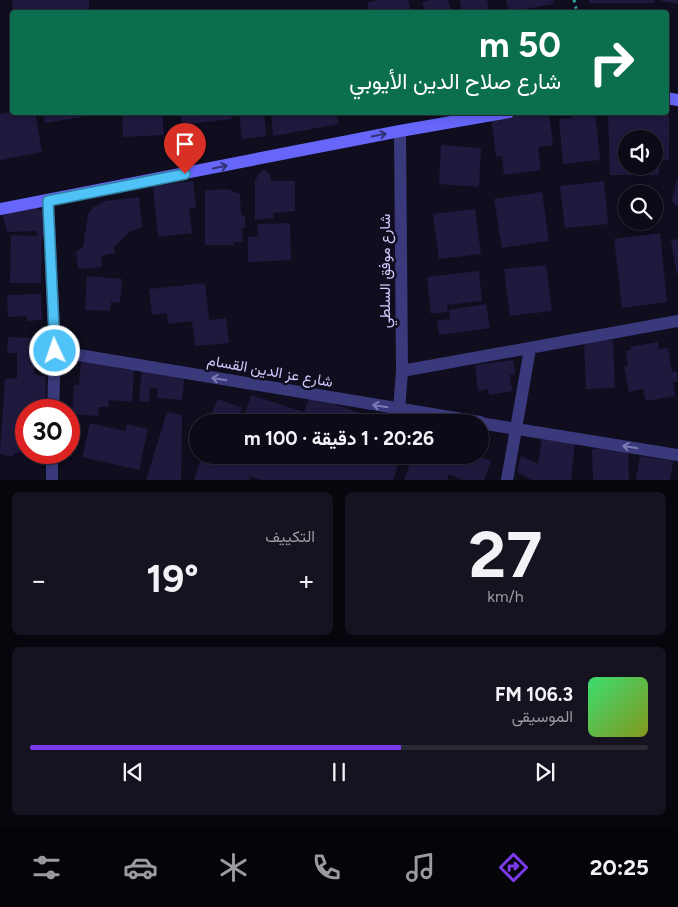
<!DOCTYPE html>
<html lang="ar">
<head>
<meta charset="utf-8">
<style>
  :root { --surface:#0b0a16; --page:#14131f; --text:#f1f3f6; --muted:#9a9aa1; --line:#2b2b35; --accent:#7c3aed }
  body { margin:0; font-family:Figtree,Vazirmatn,sans-serif; background:var(--page); color:var(--text); direction:rtl; height:100vh; display:flex; flex-direction:column; font-size:19px; white-space:nowrap }
  * { box-sizing:border-box; margin:0 }
  p { font-size:16px; color:var(--muted) }
  .icon { flex:none; width:28px; height:28px; fill:none; stroke:currentColor; stroke-width:2; stroke-linecap:round; stroke-linejoin:round }
  .map { position:relative; height:480px; overflow:hidden; direction:ltr }
  .sheet { display:flex; flex-direction:column; gap:12px; padding:12px; background:#06060c; flex:1 }
  .sheet>* { flex:none }
  .top-card { position:absolute; left:10px; top:10px; width:659px; height:105px; border-radius:5px; box-shadow:0 2px 8px #0003,0 0 0 1px var(--line); direction:rtl; background:#0b6e4f; color:#fff; overflow:hidden }
  .controls { position:absolute; left:618px; top:130px; display:grid; gap:10px }
  .controls a { display:grid; place-items:center; width:45px; height:45px; border-radius:50%; background:var(--surface); box-shadow:0 2px 8px #0003,0 0 0 1px var(--line); font-size:25px }
  .speed { position:absolute; left:15px; top:399px; display:flex; gap:10px; font-size:25px; font-weight:700; text-align:center }
  .speed>* { display:grid; place-content:center; width:65px; height:65px; border-radius:50%; background:var(--surface); box-shadow:0 2px 8px #0003,0 0 0 1px var(--line); line-height:1 }
  .speed .limit { border:8px solid #d22; background:#fff; color:#111 }
  .pin { position:absolute; display:grid; place-items:center; width:42px; height:42px; color:#fff; margin:-51px -21px; border-radius:50% 50% 50% 0; rotate:-45deg; box-shadow:0 0 5px #0007 }
  .pin .icon { rotate:45deg }
  .me { position:absolute; width:55px; margin:-28px; rotate:357deg; stroke-linejoin:round; filter:drop-shadow(0 0 4px #0008) }
  .turn { display:flex; align-items:center; gap:18px; height:105px; padding:0 25px; font-size:22px }
  .turn .icon { width:65px; height:65px; stroke-width:2.5 }
  .turn b { display:block; font-size:35px; line-height:42px }
  .big { font-size:38px; font-weight:700; line-height:1.1 }
  .sheet .tile { flex:1; display:flex; flex-direction:column; justify-content:center; gap:8px; min-width:0; padding:0 18px; border-radius:8px; background:var(--page) }
  .sheet .dial { align-items:center; gap:0 }
  .dial b { font-size:65px; line-height:1 }
  .song { display:flex; align-items:center; gap:15px }
  .cover { width:60px; height:60px; border-radius:8px; background:linear-gradient(135deg,hsl(140 70% 55%),hsl(70 70% 35%)) }
  .played { height:5px; border-radius:2px; background:linear-gradient(90deg,var(--accent) 60%,var(--line) 60%) }
  .keys { display:flex; justify-content:space-around; direction:ltr }
  .heat { display:flex; justify-content:space-between; align-items:center; font-size:28px; direction:ltr }
  .sheet .tiles { flex:1; display:grid; gap:12px; grid-template-columns:1fr 1fr }
  .tile:last-child { grid-column:span 2 }
  .trip { position:absolute; left:189px; top:414px; width:300px; height:50px; border-radius:25px; background:var(--surface); box-shadow:0 2px 8px #0003,0 0 0 1px var(--line); font-weight:700; line-height:50px; text-align:center; direction:rtl }
  .tabs { display:flex; height:80px; justify-content:space-around; align-items:center; background:#040409; color:var(--muted) }
  .tabs .icon { width:35px; height:35px }
  .tabs .on { color:var(--accent) }
  .tabs b { font-size:22px; color:var(--text) }
  .map>svg:first-child { display:block }
  .building { fill:#20193e; fill-rule:evenodd }
  .lines { fill:none; stroke-linecap:round; stroke-linejoin:round }
  .path { stroke:#31aca1; stroke-width:3; stroke-dasharray:2.5 4; stroke-linecap:butt }
  .street { stroke:#3a397c; stroke-width:12 }
  .secondary { stroke:#6666fa; stroke-width:12 }
  .oneway { stroke:#323176 }
  .oneway2 { stroke:#7e7bb6 }
  .route-casing { stroke:#337fa1; stroke-width:12 }
  .route { stroke:#4fc3f7; stroke-width:9 }
  .labels { text-anchor:middle; dominant-baseline:central; stroke-width:5; stroke-linejoin:round; paint-order:stroke }
  .street-label { font-size:15px; fill:#d0cbfd; stroke:#0f0d1e }
</style>
</head>
<body>
<div class="map">
<svg width="678" height="480" viewBox="0 0 678 480">
  <rect width="100%" height="100%" fill="#0f0d1e"/>
  <!-- building -->
  <path class="building" d="M13 0H89V12H12Z
    M378 0H408L411 12H369L367 3Z
    M430 0H448L452 12H425L422 2Z
    M460 0H487L489 12H462Z
    M506 0H553L554 4 509 12Z
    M589 0H654V3H589Z
    M661 0H678V4L661 1Z
    M666 110 669 111V160H660L659 175H610L608 112H666ZM626 139H654V166H626Z
    M12 112H35L42 152 0 160V114Z
    M43 112H101V114L45 123Z
    M122 112H162L164 135 123 137Z
    M181 112H231L232 119 182 125Z
    M239 112H264L266 136 242 139Z
    M271 112H336L339 124 273 136Z
    M519 112H549L553 145 538 147 541 170 504 175 502 156 496 157 491 116Z
    M571 112H595L600 160 563 164 559 119 572 118Z
    M441 145 481 148 479 187 439 184Z
    M266 170 270 175 271 181H295V211L273 213 274 218 255 220V180L261 171Z
    M677 178H678V207L672 201Z
    M193 181 196 208 189 209 192 233 158 237 153 186Z
    M604 181 608 224 565 228 560 186Z
    M228 189 240 194 241 215 245 216V228H242L243 242H234V245H205V190Z
    M542 192 549 241 502 248 494 199Z
    M139 197 142 227 130 232 114 247 115 253 101 256 102 267 78 269 76 252 83 247 88 215 92 208 105 201Z
    M37 208 50 215V236H42L41 283H10L11 235 37 236 36 231 7 232 2 213Z
    M475 209 481 254 439 259 433 214Z
    M290 223 291 260 248 262V237L258 236 257 224Z
    M660 233 667 302 622 308 614 239Z
    M678 239V274L677 275 671 240Z
    M546 265 552 311 510 316 504 269Z
    M479 271 482 301 447 305 448 312 431 314 427 277Z
    M87 276 122 279 120 303 111 302 110 311 85 310Z
    M205 283 209 320 226 318 229 343 195 346 192 321 168 324 167 313 152 315 149 289Z
    M41 294 42 320 27 321V316L8 317 7 295Z
    M486 304 490 328 439 335 437 321 450 319 449 310Z
    M8 337 34 338V374L46 377 45 407H49V410H26V452L15 453 12 457 0 454 5 379 17 378V353H7Z
    M613 340 615 388 586 389 584 341Z
    M658 342 659 349 668 348 672 372 677 371 678 382H673L675 396 646 401 643 389 629 392 624 366H628L626 351 631 350 630 347Z
    M513 360 515 374 510 375 512 391 489 395 488 389 478 391 475 365Z
    M81 362 120 364V369L134 370 132 402 109 400 108 407H99L98 416 72 414 74 385H79Z
    M142 368 185 372 182 400 157 398 158 388H150L149 402 139 401Z
    M251 395 304 412 310 396 387 422H242Z
    M218 399 242 408 236 422H208Z
    M167 412 182 415 181 480H146Z
    M90 423 125 431 127 424 148 429 139 470 82 457Z
    M542 436 575 441 571 480H533L517 472 521 456 538 464Z
    M628 447 629 480H593L592 449Z
    M230 455H401L393 480H262L250 476 249 480H194L202 456 227 465Z
    M413 455H476L491 461 484 480H463L449 474 447 480H404Z
    M640 456 673 461 670 480H636Z"/>
  <g class="lines">
    <!-- path -->
    <path class="path" d="M574 0 577 12"/>
    <!-- street -->
    <path class="street" d="M48 201 55 351 53 410
      M55 351 480 422
      M402 371 678 321
      M399 410 402 371 400 131
      M480 423 678 455
      M52 480V452
      M507 480 530 349"/>
    <!-- secondary -->
    <path class="secondary" d="M666 98 678 100
      M0 209 400 131 509 112"/>
  </g>
  <!-- one-way arrows -->
  <defs><path id="oneway-shaft" d="M-6 0H5M1.5-3L5.5 0L1.5 3" fill="none" stroke-width="1.6" stroke-linecap="round" stroke-linejoin="round" transform="scale(1.25)"/></defs>
  <g class="oneway">
    <use href="#oneway-shaft" transform="translate(379 135) rotate(-11)"/>
    <use href="#oneway-shaft" transform="translate(220 167) rotate(-11)"/>
  </g>
  <g class="oneway2">
    <use href="#oneway-shaft" transform="translate(219 379) rotate(-170)"/>
    <use href="#oneway-shaft" transform="translate(380 406) rotate(-170)"/>
    <use href="#oneway-shaft" transform="translate(630 447) rotate(-170)"/>
  </g>
  <g class="lines">
    <!-- route casing -->
    <g class="route-casing">
      <path id="route" d="M55 351 48 201 185 174"/>
    </g>
    <!-- route -->
    <use href="#route" class="route"/>
  </g>
  <g class="labels">
    <!-- street labels -->
    <g class="street-label">
      <text transform="translate(385 271) rotate(-90)">شارع موفق السلطي</text>
      <text transform="translate(270 371) rotate(10)">شارع عز الدين القسام</text>
    </g>
  </g>
</svg>
<div class="controls">
<a><svg class="icon" aria-label="sound" viewBox="0 0 24 24"><path d="M4 9h4l5-4v14l-5-4H4zM17 9q2 3 0 6"/></svg></a>
<a><svg class="icon" aria-label="search" viewBox="0 0 24 24"><circle cx="10" cy="10" r="6"/><path d="M15 15l6 6"/></svg></a>
</div>
<div class="speed"><div class="limit">30</div></div>
<div class="pin" style="left:185px;top:174px;background:#d93025"><svg class="icon" aria-label="arrive" viewBox="0 0 24 24"><path d="M6 21V4h12l-3 4 3 4H6"/></svg></div>
<svg class="me" style="left:55px;top:351px" viewBox="-20 -20 40 40"><circle r="17" fill="#4fc3f7" stroke="#fff" stroke-width="3"/><path d="M0-11L8 9 0 5-8 9z" fill="#fff"/></svg>
<div class="trip">20:26 · 1 دقيقة · 100 m</div>
<div class="top-card">
<div class="turn"><svg class="icon" aria-label="right" viewBox="0 0 24 24"><path d="M7 20v-9h11M14 6l5 5-5 5"/></svg><div><b>50 m</b>شارع صلاح الدين الأيوبي</div></div>
</div>
</div>
<section class="sheet">
<div class="tiles">
<div class="tile dial"><b>27</b><p>km/h</p></div>
<div class="tile"><p>التكييف</p>
<div class="heat"><a>−</a><b class="big">19°</b><a>+</a></div>
</div>
<div class="tile">
<div class="song"><i class="cover"></i><div><b>106.3 FM</b><p>الموسيقى</p></div></div>
<div class="played"></div>
<div class="keys"><svg class="icon" aria-label="previous" viewBox="0 0 24 24"><path d="M18 5L8 12l10 7zM5 5v14"/></svg><svg class="icon" aria-label="pause" viewBox="0 0 24 24"><path d="M8 5v14M16 5v14"/></svg><svg class="icon" aria-label="next" viewBox="0 0 24 24"><path d="M6 5l10 7-10 7zM19 5v14"/></svg></div>
</div>
</div>
</section>
<nav class="tabs">
<b>20:25</b>
<svg class="icon on" aria-label="directions" viewBox="0 0 24 24"><path d="M12 3l9 9-9 9-9-9zM9 14v-3h6M13 9l2 2-2 2"/></svg>
<svg class="icon" aria-label="music" viewBox="0 0 24 24"><path d="M9 18V5l10-2v13"/><circle cx="6" cy="18" r="3"/><circle cx="16" cy="16" r="3"/></svg>
<svg class="icon" aria-label="phone" viewBox="0 0 24 24"><path d="M5 4h4l2 5-3 2q2 4 5 5l2-3 5 2v4C11 20 4 13 5 4z"/></svg>
<svg class="icon" aria-label="climate" viewBox="0 0 24 24"><path d="M12 3v18M4 7l16 10M4 17L20 7"/></svg>
<svg class="icon" aria-label="car" viewBox="0 0 24 24"><path d="M5 17H2v-5l4-1 3-4h7l3 4 3 1v5h-3M9 17h6M6 11h13"/><circle cx="7" cy="17" r="2"/><circle cx="17" cy="17" r="2"/></svg>
<svg class="icon" aria-label="filters" viewBox="0 0 24 24"><path d="M4 7h16M4 17h16"/><circle cx="9" cy="7" r="2"/><circle cx="15" cy="17" r="2"/></svg>
</nav>
</body>
</html>
